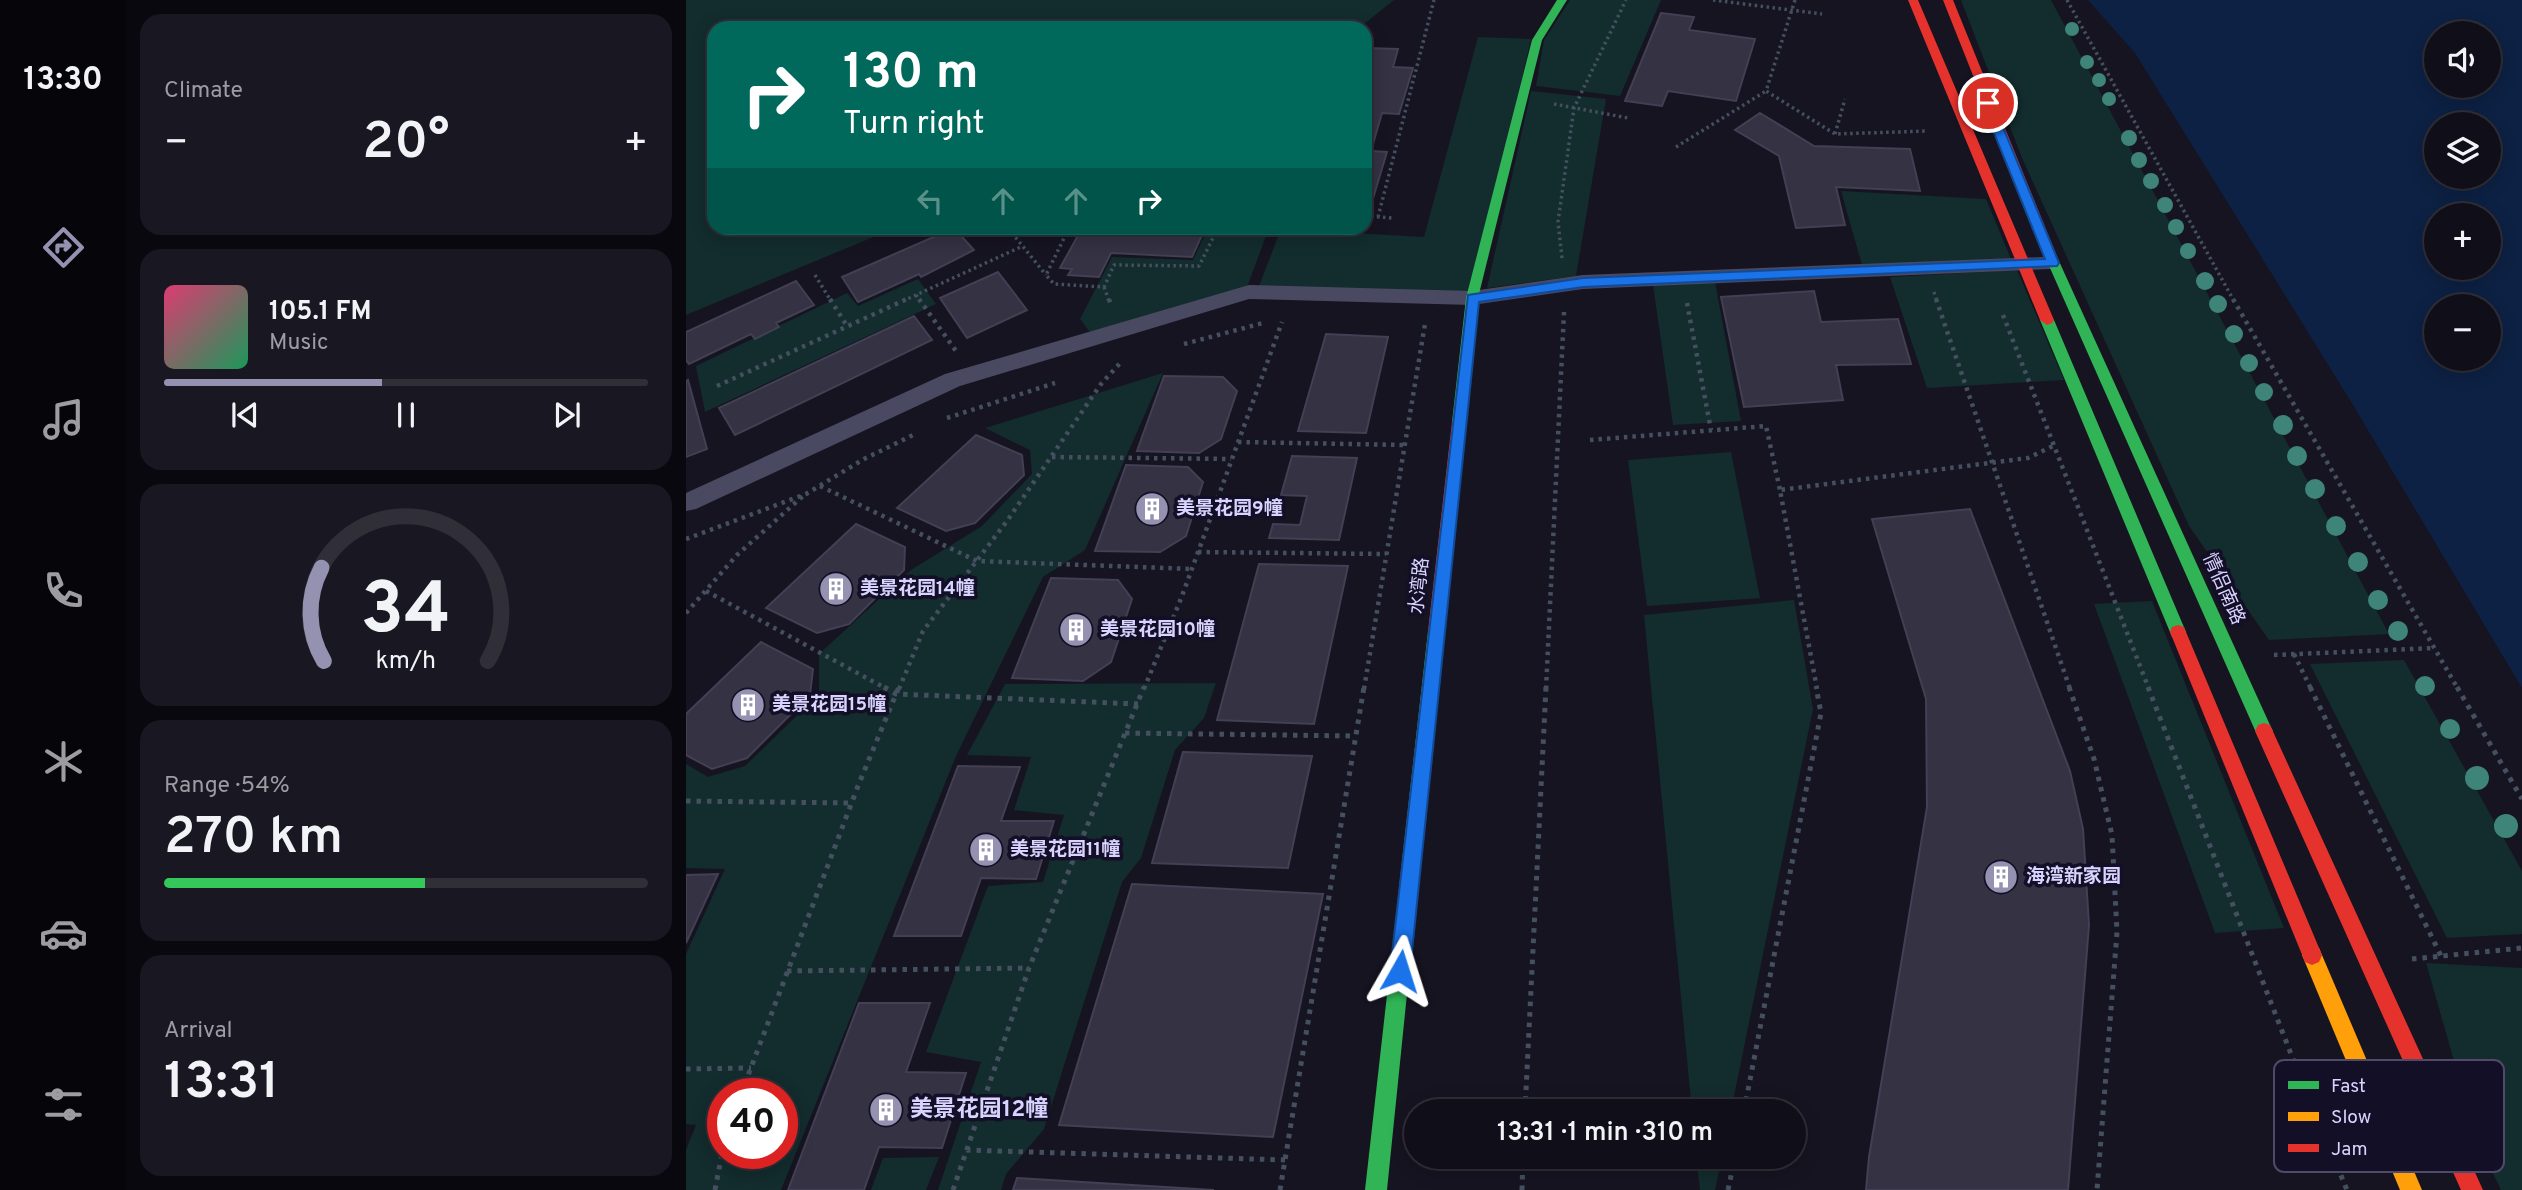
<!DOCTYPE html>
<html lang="en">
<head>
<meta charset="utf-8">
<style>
  :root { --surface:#100f19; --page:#191822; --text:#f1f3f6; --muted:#9c9ca2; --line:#302f38; --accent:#9591b1 }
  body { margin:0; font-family:Overpass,"Noto Sans SC",sans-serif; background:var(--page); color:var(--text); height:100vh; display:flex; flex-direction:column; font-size:26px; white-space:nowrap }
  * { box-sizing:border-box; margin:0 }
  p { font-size:23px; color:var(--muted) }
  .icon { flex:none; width:38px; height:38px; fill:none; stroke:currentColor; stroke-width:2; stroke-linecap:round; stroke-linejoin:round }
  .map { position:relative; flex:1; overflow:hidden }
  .details { display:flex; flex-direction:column; gap:14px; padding:14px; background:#09080e; width:560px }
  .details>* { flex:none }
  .banner { position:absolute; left:21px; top:21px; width:665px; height:214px; border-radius:21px; box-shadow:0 4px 18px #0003,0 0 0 2px var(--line); background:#00695c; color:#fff; overflow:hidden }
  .buttons { position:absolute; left:1738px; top:21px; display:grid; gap:14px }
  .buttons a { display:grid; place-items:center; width:77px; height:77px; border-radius:50%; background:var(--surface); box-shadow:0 4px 18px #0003,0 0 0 2px var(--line); font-size:35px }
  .speed { position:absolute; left:21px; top:1078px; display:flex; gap:14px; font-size:35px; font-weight:700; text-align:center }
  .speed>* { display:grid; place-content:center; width:91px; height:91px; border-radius:50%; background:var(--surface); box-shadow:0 4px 18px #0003,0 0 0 2px var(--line); line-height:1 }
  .speed .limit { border:10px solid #d22; background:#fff; color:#111 }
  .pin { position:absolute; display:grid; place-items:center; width:60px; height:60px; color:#fff; margin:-30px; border:4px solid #fff; border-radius:50%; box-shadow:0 2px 7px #0007 }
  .me { position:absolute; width:77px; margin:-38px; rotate:6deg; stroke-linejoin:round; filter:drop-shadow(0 0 5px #0008) }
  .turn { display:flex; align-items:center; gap:24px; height:147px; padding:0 21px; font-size:32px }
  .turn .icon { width:91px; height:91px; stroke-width:2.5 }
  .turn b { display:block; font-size:49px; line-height:60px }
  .lanes { display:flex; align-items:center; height:66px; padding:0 21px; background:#0003; justify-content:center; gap:35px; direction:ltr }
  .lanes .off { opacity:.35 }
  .big { font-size:52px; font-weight:600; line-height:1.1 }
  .details .tile { flex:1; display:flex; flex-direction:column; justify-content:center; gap:10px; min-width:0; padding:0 24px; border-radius:21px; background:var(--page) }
  .details .dial { align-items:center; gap:0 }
  .dial svg { height:182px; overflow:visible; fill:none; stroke:var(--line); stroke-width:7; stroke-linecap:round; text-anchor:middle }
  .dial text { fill:var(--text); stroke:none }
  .song { display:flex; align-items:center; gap:21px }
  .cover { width:84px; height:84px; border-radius:10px; background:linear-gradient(135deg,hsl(340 70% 55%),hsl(150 70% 35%)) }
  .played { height:7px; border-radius:4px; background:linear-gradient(90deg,var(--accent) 45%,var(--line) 45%) }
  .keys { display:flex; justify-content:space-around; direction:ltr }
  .heat { display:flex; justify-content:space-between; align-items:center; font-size:38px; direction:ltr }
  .charge { height:10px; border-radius:5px; background:linear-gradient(90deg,#34c759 54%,var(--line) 0) }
  .trip { position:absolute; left:718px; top:1099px; width:402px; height:70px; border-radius:35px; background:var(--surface); box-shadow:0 4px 18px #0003,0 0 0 2px var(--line); font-weight:600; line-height:70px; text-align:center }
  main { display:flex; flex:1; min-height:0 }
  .tab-bar { display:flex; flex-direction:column; width:126px; justify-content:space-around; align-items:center; background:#06060a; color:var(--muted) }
  .tab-bar .icon { width:49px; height:49px }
  .tab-bar .active { color:var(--accent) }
  .tab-bar b { font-size:32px; color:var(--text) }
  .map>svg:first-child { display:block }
  .green { fill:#132c2d; fill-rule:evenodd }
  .water { fill:#0d2144; fill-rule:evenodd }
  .building { fill:#343243; stroke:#433f54; stroke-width:2 }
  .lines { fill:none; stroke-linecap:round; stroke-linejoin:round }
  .path-far2 { stroke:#44505f; stroke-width:3.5; stroke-dasharray:2.5 3.5; stroke-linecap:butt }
  .path-far1 { stroke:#44505f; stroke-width:4.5; stroke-dasharray:3.5 5; stroke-linecap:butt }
  .path { stroke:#44505f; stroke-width:5; stroke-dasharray:4.5 6; stroke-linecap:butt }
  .lane { fill:#4a4962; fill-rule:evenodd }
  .fast { fill:#30b455; fill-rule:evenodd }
  .slow { fill:#ff9f0a; fill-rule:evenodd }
  .jam { fill:#e5322d; fill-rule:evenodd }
  .tree { fill:#3e8478 }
  .route { fill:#1a73e8; stroke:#114b97; stroke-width:2 }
  .labels { text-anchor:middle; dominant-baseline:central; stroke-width:7; stroke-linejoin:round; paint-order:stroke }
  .poi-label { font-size:19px; font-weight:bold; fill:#d9d4ff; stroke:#130f26; text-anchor:start }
  .street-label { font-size:19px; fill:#d9d4ff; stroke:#130f26 }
  .near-poi-label { font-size:23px; font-weight:bold; fill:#d9d4ff; stroke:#130f26; text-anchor:start }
  .key { fill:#130f26; stroke:#4e4a67; stroke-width:2 }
  .key-label { font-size:19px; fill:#d9d4ff }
</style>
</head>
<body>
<main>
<nav class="tab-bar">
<b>13:30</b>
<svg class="icon active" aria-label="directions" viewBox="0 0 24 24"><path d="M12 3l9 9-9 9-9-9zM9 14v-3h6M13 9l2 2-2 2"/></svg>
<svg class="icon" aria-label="music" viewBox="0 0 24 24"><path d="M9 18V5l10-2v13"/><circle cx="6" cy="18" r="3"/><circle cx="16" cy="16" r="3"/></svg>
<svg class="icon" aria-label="phone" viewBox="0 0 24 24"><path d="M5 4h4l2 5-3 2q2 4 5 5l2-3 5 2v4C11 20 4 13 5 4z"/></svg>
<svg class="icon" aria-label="climate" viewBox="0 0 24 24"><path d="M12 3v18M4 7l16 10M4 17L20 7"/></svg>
<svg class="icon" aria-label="car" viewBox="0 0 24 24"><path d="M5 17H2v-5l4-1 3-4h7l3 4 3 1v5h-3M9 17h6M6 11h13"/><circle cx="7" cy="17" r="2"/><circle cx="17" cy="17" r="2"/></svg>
<svg class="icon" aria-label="filters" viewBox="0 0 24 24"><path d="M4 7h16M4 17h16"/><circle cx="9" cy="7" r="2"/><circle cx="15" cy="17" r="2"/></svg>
</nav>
<section class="details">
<div class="tile"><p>Climate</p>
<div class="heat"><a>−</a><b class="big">20°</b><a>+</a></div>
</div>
<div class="tile">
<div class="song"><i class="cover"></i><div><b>105.1 FM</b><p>Music</p></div></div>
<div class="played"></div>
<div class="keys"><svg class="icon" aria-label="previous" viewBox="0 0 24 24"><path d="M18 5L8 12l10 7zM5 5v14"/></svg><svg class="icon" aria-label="pause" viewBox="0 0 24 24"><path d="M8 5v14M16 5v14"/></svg><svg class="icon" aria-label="next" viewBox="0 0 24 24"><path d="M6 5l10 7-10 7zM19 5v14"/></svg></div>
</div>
<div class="tile dial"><svg viewBox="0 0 100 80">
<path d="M14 69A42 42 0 1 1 86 69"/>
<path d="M14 69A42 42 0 0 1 13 28" stroke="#9591b1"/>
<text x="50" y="56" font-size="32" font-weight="700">34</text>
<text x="50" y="72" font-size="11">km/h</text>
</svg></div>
<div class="tile"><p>Range · 54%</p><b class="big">270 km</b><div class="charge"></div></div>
<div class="tile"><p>Arrival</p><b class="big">13:31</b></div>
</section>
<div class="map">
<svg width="1836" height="1190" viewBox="0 0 1836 1190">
  <rect width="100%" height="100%" fill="#161421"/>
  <!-- green -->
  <path class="green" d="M0 0H708L673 28H28V228H209L0 315Z
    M884 0H975L934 96 850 86 858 40Z
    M1275 0H1365L1703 634 1583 640 1503 526 1336 158Z
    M792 37 845 39 785 296 573 286 595 229 738 237Z
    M845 91 920 99 890 276 801 288Z
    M1155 191 1300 199 1325 259 1176 265Z
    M522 228H583L560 290 406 335 394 319 426 257 507 260Z
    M1331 270 1378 380 1241 388 1204 277Z
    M232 279 250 304 19 412 10 366 161 293 172 306Z
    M1029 282 1055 421 987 425 967 285Z
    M477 373 399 550 357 577 270 756 95 1190H0V1150L10 1125 0 1124V954L39 869 0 868V764L22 777 59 766 133 694V654L225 570 296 526 346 474 344 450 299 428ZM37 1094H96V1153H37Z
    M1045 452 1074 598 961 606 942 460Z
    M1108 600 1127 709 1045 1111H1006L958 615Z
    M1466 601 1598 928 1529 933 1408 604Z
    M1718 660 1836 871V934L1761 938 1624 664Z
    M530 683 518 718 489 750 455 858 436 882 358 1129 320 1174 315 1190H252L295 1062 240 1052 302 886 357 882 378 815 328 810 345 757 281 755 319 684Z
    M1740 963 1836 968V1190H1815L1790 1138Z
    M253 1157 240 1190H185L197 1158Z
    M1010 1157H1036L1029 1190H1014Z"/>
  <!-- water -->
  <path class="water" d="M1402 0H1836V688L1667 405 1449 53ZM1750 33H1802V86H1750ZM1750 124H1802V177H1750ZM1750 215H1802V268H1750ZM1750 306H1802V359H1750Z"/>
  <!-- building -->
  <path class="building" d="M975 13 1008 17 1003 30 1069 39 1050 101 982 91 976 106 939 101Z
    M679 48 712 49 707 67 727 68 713 114 696 113 685 151 701 152 686 202 679 201Z
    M1074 113 1128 146 1224 149 1234 191 1150 187 1159 225 1110 228 1093 156 1049 130Z
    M268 228 288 250 235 277 233 274 172 302 156 277Z
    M396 228H495L493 232 517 233 506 257 425 253 413 277 382 275 386 269 374 268Z
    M312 272 341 310 281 338 254 298Z
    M110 281 128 305 90 323 93 327 69 339 65 334 3 364 0 360V332Z
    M1128 291 1135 322 1212 319 1225 364 1150 365 1157 400 1058 407 1035 297Z
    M228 316 246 340 49 435 33 408Z
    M640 334 702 337 680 433 612 431Z
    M478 376 537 377 551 391 535 439 513 453 451 451Z
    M2 380 21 449 0 457V381Z
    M290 435 336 455 338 475 289 523 260 531 211 508Z
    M606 456 671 458 653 540 583 538 587 524 614 525 621 496 595 495Z
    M440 465 502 467 517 482 500 536 474 552 409 551Z
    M1284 509 1384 771 1397 829 1403 925 1382 1190H1180L1183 1157 1241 807 1240 699 1186 519Z
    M170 524 219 547 218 570 163 624 131 633 80 608Z
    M573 564 662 566 628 724 531 720Z
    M365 578 432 580 446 599 425 662 397 681 326 678Z
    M75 642 127 669 124 695 61 758 26 769 0 755V714Z
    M497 752 626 756 602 868 466 863Z
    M272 766 334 767 315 821H368L350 879 295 878 275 936H208Z
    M32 874 0 943V875Z
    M446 884 637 894 587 1137 373 1125Z
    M173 1003H244L220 1072 280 1073 256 1148 193 1147 178 1190H102Z
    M331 1178 528 1190H327Z"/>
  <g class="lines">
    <!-- path-far2 -->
    <path class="path-far2" d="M1027 0 1136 14
      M1109 0 1080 91 1149 134 1242 131
      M1381 0 1548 301
      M868 104 942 118
      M1149 134 1159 99
      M990 147 1080 91
      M679 216 706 218
      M692 217 748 0
      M322 228 360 275
      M383 228 360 275 368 284 418 287 428 265 513 266 532 228
      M876 258 872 222 888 108 940 0
      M129 275 145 301
      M418 287 423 301
      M1248 292 1251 301
      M230 295 234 301
      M217 301 337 246"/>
    <!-- path-far1 -->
    <path class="path-far1" d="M144 299 161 326
      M233 299 270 351
      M423 299 425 306
      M1250 299 1384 689
      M1547 299 1772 689
      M1001 303 1025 430
      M1317 315 1463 689
      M498 344 577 323
      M31 386 221 299
      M261 418 369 383
      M904 440 1080 426 1094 490
      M552 442 719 445
      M366 457 545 459
      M134 486 291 561 506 569
      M0 539 120 494 178 459 231 433
      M512 552 700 554
      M20 591 201 689
      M0 613 51 555 117 496
      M1608 654 1625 689
      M1588 655 1749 648
      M213 689 237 631 321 521 415 384 436 361
      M458 689 496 596 596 322
      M678 689 739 324
      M860 689 878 312
      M1131 689 1094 490 1342 458 1369 445"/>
    <!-- path -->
    <path class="path" d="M198 687 210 694 452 704
      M1383 687 1408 759 1426 835 1431 932 1411 1190
      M1462 687 1612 1072 1661 1190
      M1624 687 1755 956
      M1771 687 1836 799
      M439 733 670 736
      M0 801 166 803
      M1726 959 1836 948
      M101 971 343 968
      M0 1069 65 1068
      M55 1094 172 786 213 687
      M839 1111 860 687
      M1058 1111 1135 713 1130 687
      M280 1150 599 1160
      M29 1190 37 1148
      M267 1190 343 968 458 687
      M594 1190 678 687
      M836 1190 837 1157
      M1042 1190 1049 1157"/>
    <!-- lane -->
    <path class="lane" d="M1357 257 1364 259 1367 264 1364 269 897 289 786 305 563 299 274 386 10 509 0 511V493L259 374 563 285 786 291 897 275Z"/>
    <!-- fast -->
    <path class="fast" d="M871 0H881L856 40 792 298 780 422 773 427 766 422 780 298 846 40Z
      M1366 255 1372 259 1584 725 1587 731 1584 737 1578 739 1572 737 1360 259Z
      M1361 315 1368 320 1500 632 1498 637 1492 639 1486 637 1484 632 1354 320Z
      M750 624 756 626 758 631 701 1190H679L742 631 744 626Z"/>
    <!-- slow -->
    <path class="slow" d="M1626 945 1633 948 1736 1190H1714L1616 955 1619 948Z"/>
    <!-- jam -->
    <path class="jam" d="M1222 0H1232L1368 320 1366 323 1361 325 1354 320Z
      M1257 0H1267L1372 259 1370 262H1362L1360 259Z
      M773 417 780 422 758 631 756 636 750 638 744 636 742 631 766 422Z
      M1492 625 1498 627 1500 632 1636 955 1633 962 1626 965 1619 962 1484 632 1486 627Z
      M1578 723 1584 725 1797 1190H1775L1569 731 1572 725Z"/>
  </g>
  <!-- trees -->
  <g class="tree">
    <circle cx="1386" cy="29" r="7"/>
    <circle cx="1401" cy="62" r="7"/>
    <circle cx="1413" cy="80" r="7"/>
    <circle cx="1423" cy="99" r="7"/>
    <circle cx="1443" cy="138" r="8"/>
    <circle cx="1453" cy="160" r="8"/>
    <circle cx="1465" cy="181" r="8"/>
    <circle cx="1479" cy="205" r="8"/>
    <circle cx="1490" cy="227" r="8"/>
    <circle cx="1502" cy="251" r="8"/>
    <circle cx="1519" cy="281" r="9"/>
    <circle cx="1532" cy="304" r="9"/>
    <circle cx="1548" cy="334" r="9"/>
    <circle cx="1563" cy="363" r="9"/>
    <circle cx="1578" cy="392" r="9"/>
    <circle cx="1597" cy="425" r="10"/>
    <circle cx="1611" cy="456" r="10"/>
    <circle cx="1629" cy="489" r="10"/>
    <circle cx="1650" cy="526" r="10"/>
    <circle cx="1672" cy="562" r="10"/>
    <circle cx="1692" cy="600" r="10"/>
    <circle cx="1712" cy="631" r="10"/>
    <circle cx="1739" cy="686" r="10"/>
    <circle cx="1764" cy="729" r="10"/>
    <circle cx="1791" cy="778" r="12"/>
    <circle cx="1820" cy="826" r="12"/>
  </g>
  <!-- route -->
  <path class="route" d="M1302 99 1307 103 1373 263 1371 266 897 287 793 302 724 971 721 978 714 981 707 978 704 971 782 295 897 278 1359 259 1296 103Z"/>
  <!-- icons -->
  <defs>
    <g id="building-disc" transform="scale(1.75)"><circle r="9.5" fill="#9591b1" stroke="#130f26"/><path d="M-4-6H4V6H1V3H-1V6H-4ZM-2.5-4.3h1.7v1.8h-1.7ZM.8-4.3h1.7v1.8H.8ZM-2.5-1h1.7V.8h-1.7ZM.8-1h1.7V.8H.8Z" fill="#fff"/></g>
  </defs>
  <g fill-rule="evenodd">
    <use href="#building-disc" x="466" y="509"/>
    <use href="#building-disc" x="150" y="589"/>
    <use href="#building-disc" x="390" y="630"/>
    <use href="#building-disc" x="62" y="705"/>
    <use href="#building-disc" x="300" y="850"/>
    <use href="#building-disc" x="1315" y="877"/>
    <use href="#building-disc" x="200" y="1110"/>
  </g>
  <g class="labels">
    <!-- poi labels -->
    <g class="poi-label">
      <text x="490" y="509">美景花园9幢</text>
      <text x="174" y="589">美景花园14幢</text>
      <text x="414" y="630">美景花园10幢</text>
      <text x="86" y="705">美景花园15幢</text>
      <text x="324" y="850">美景花园11幢</text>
      <text x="1340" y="877">海湾新家园</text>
    </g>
    <!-- street labels -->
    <g class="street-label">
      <text transform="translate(734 586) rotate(-84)">水湾路</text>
      <text transform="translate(1537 589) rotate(66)">情侣南路</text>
    </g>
    <!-- near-poi labels -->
    <g class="near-poi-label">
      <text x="224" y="1110">美景花园12幢</text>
    </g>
  </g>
  <!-- legend -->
  <rect x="1588" y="1060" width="230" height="112" rx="10" class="key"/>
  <rect x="1602" y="1081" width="31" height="8" fill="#30b455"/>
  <rect x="1602" y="1112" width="31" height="9" fill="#ff9f0a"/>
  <rect x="1602" y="1144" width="31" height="8" fill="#e5322d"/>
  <g class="key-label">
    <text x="1645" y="1092">Fast</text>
    <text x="1645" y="1123">Slow</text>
    <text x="1645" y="1155">Jam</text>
  </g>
</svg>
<div class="buttons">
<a><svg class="icon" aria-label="sound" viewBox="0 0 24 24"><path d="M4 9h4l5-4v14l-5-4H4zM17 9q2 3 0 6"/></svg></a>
<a><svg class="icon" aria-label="layers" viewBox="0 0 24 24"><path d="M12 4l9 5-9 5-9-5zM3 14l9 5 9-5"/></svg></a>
<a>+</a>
<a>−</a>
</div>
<div class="speed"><div class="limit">40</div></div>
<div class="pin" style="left:1302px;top:103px;background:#d93025"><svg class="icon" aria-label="arrive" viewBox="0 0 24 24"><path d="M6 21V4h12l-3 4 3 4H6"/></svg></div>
<svg class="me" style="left:714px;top:971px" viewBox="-20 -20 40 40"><path d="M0-17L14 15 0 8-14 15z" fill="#1a73e8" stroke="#fff" stroke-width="4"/></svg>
<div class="trip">13:31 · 1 min · 310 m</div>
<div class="banner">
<div class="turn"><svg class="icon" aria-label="right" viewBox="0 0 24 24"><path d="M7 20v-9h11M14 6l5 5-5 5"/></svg><div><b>130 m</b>Turn right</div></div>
<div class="lanes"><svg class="icon off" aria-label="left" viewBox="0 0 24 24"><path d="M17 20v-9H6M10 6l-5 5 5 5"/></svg><svg class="icon off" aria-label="ahead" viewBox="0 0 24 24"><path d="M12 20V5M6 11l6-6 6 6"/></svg><svg class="icon off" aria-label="ahead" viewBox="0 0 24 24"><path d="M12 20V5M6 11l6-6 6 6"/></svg><svg class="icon" aria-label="right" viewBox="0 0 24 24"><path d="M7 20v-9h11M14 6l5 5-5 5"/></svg></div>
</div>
</div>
</main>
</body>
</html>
